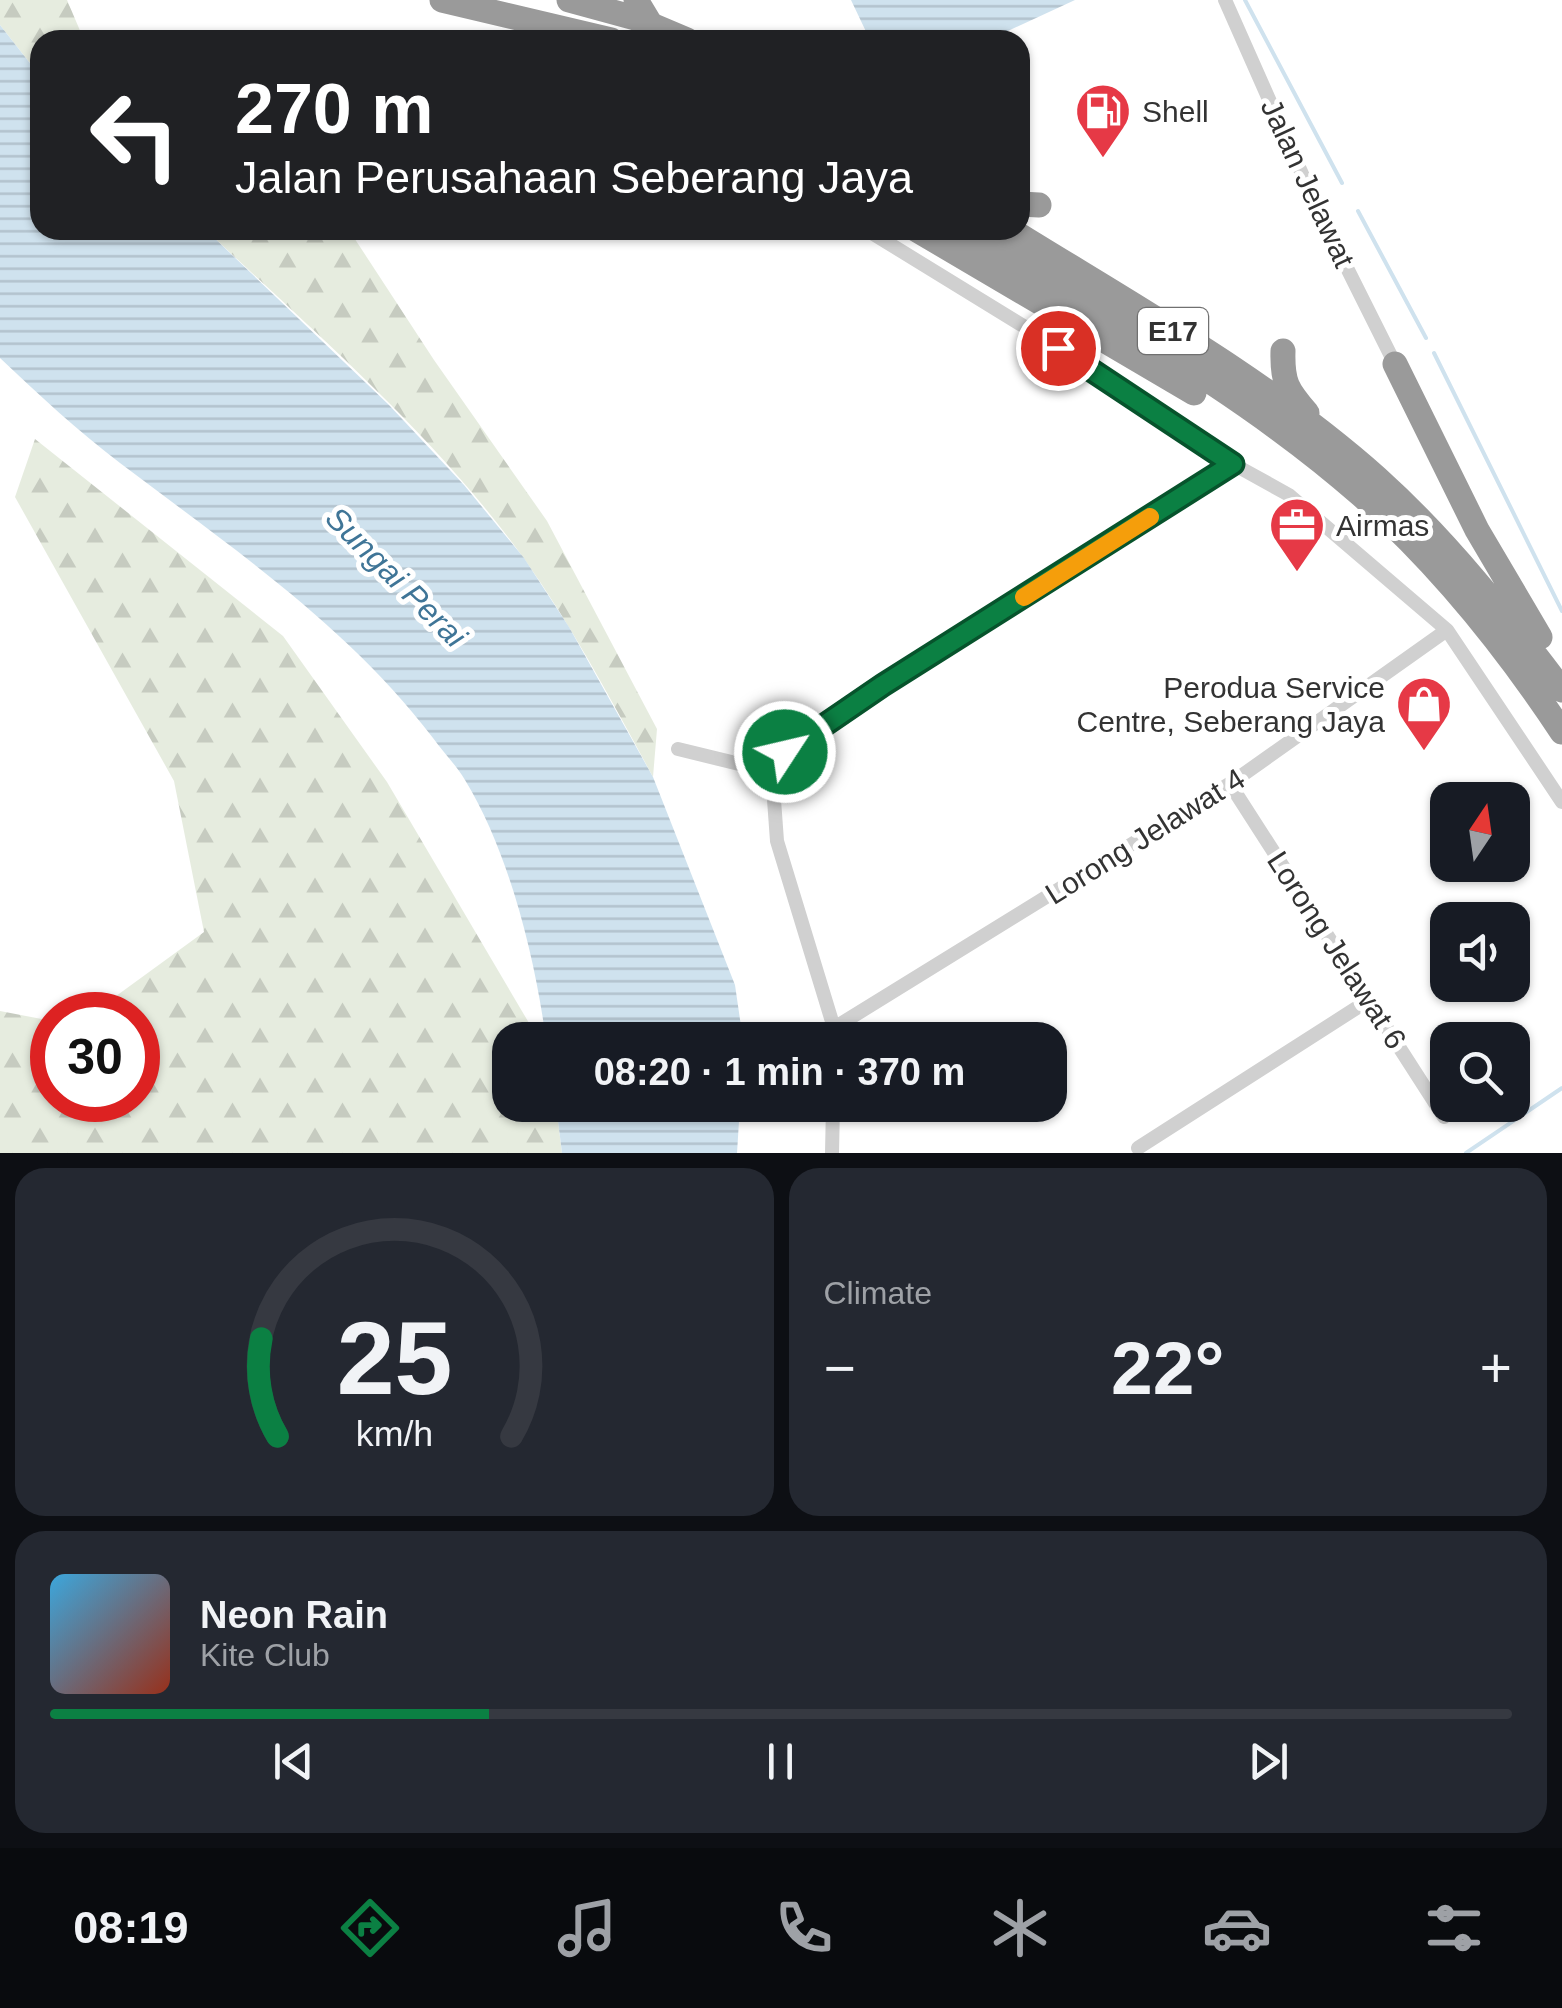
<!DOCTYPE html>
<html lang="en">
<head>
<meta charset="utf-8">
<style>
  :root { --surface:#171b24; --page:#242831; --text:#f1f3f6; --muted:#9ea1a6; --line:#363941; --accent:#0b8043 }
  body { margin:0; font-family:Arial,sans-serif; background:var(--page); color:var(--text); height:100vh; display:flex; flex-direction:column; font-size:38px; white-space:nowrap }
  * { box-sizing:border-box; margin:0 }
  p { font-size:32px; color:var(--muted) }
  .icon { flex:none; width:55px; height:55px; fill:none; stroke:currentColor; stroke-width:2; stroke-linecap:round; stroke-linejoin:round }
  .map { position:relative; height:1153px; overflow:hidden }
  .sheet { display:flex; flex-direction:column; gap:15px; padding:15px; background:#0d0f14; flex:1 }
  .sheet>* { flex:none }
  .guide { position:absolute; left:30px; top:30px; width:1000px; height:210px; border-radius:30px; box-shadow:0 2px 8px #0004; background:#202124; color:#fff; overflow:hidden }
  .needle { width:65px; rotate:13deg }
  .tools { position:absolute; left:1430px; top:782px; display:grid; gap:20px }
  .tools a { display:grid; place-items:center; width:100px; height:100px; border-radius:20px; background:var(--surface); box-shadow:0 2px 8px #0004; font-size:50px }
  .speed { position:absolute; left:30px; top:992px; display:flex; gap:20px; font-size:50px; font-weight:700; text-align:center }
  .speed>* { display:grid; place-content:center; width:130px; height:130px; border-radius:50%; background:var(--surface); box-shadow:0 2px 8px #0004; line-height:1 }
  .speed .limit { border:15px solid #d22; background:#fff; color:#111 }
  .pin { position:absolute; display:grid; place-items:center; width:85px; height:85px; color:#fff; margin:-42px; border:5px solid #fff; border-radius:50%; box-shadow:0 2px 10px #0007 }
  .me { position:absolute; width:110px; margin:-55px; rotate:55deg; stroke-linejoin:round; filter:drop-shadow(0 0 8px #0008) }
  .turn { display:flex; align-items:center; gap:35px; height:210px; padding:0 40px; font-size:45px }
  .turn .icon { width:130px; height:130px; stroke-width:2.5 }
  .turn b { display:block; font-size:70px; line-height:85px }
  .big { font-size:75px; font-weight:700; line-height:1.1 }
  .sheet .card { flex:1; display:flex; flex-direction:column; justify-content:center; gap:15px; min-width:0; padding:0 35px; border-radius:30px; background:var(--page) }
  .sheet .dial { align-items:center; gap:0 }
  .dial svg { height:260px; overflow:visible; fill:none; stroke:var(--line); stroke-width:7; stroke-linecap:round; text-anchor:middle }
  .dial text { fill:var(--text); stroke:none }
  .song { display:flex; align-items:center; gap:30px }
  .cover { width:120px; height:120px; border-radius:15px; background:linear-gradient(135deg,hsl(200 70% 55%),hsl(10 70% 35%)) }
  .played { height:10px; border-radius:5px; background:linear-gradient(90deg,var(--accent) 30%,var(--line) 30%) }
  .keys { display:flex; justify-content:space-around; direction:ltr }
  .heat { display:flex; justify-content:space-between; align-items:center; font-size:55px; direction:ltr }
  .sheet .tiles { flex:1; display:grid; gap:15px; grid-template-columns:1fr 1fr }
  .card:last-child { grid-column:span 2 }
  .trip { position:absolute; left:492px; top:1022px; width:575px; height:100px; border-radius:30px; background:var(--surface); box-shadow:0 2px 8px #0004; font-weight:700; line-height:100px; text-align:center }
  .menu { display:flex; height:160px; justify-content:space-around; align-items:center; background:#090b0e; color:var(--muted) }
  .menu .icon { width:70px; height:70px }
  .menu .current { color:var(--accent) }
  .menu b { font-size:45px; color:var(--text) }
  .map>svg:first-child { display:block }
  .forest { fill:url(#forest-firs) }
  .water { fill:url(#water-rules) }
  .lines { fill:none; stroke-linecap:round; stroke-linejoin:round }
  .stream { stroke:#cfe2ee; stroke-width:4 }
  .street { stroke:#d0d0d0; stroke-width:14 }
  .highway { stroke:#9a9a9a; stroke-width:25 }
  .highway-bridge { stroke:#9a9a9a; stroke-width:25 }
  .route-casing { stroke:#07532c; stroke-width:25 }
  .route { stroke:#0b8043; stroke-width:18 }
  .slow { stroke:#f59e0b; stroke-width:18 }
  .labels { text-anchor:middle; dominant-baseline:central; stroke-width:10; stroke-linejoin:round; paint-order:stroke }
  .shield { fill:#fff; stroke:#707070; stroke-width:2.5 }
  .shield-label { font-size:28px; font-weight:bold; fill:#333 }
  .poi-label { font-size:30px; fill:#333; stroke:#fff; text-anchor:start }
  .street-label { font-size:30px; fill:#333; stroke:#fff }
  .water-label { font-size:32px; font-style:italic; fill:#3f7597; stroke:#fff }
</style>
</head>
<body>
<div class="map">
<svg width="1562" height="1153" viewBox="0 0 1562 1153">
  <defs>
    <pattern id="forest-firs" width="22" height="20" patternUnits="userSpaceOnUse" patternTransform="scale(2.5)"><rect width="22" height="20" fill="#e6ecdf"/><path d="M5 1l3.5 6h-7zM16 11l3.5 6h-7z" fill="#c6cbc0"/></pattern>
    <pattern id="water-rules" width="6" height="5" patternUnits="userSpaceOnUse" patternTransform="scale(2.5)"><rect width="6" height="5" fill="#cfe2ee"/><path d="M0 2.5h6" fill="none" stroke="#b2c2cd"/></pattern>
  </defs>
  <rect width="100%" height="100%" fill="#fff"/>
  <!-- forest -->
  <path class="forest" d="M0 0H67L84 40H40V76L0 25Z
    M206 230H349L434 360 547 521 657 729 653 777C613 703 573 628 525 560 436 436 316 334 206 230Z
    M35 439 283 636 387 782 539 1040H510V1105H556L562 1153H0V1011L52 1021V1100H138V1015H90L204 932 174 781 15 497Z"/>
  <!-- water -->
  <path class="water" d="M851 0H1075L988 40H870Z
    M0 25 40 76V230H206L389 405 464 485 524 558 569 627 653 777 735 985 743 1040H546C535 957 509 852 465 780 456 765 443 752 433 738 347 625 232 548 120 463 78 431 39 395 0 358Z
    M556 1105H740L737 1153H562Z"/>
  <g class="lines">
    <!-- stream -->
    <path class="stream" d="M1245 0 1342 183
      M1358 211 1426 338
      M1434 353 1562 611
      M1466 1153 1562 1088"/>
    <!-- street -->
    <path class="street" d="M1225 0 1318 210 1395 364
      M867 230 1059 348 1233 464 1289 495 1447 630 1562 802
      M678 749 772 772
      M1230 784 1444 1117
      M834 1028 1234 781 1447 630
      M834 1040V1028L777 841 772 772 785 752 883 685 1233 464
      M1138 1148 1369 1000
      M832 1153 833 1105"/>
    <!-- highway -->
    <path class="highway" d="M442 0 611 40
      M569 0 635 18 687 40
      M1020 204 1039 205
      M917 230 1194 393
      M964 230C1098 313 1242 390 1361 495 1439 564 1505 646 1562 732
      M1011 230C1135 307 1267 380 1377 478 1447 541 1505 615 1562 690
      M1283 351C1282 382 1287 390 1307 413
      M1395 364 1477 530 1540 637"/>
    <!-- highway-bridge -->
    <path class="highway-bridge" d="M636 0 660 40"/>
  </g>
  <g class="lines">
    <!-- route casing -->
    <g class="route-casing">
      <path id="route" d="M785 752 883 685 1233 464 1058 348"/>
    </g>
    <!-- route -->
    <use href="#route" class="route"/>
    <!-- slow -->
    <path class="slow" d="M1024 597 1150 517"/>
  </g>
  <!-- icons -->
  <defs>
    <g id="fuel-pin" transform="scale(2.875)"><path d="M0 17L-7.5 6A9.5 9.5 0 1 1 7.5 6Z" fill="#e63946" stroke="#fff"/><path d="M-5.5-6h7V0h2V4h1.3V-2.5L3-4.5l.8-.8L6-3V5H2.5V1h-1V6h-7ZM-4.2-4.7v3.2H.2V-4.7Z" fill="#fff"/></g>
    <g id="office-pin" transform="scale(2.875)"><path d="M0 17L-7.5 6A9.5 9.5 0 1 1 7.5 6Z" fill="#e63946" stroke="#fff"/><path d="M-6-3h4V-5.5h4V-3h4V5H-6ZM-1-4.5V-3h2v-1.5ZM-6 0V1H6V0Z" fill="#fff"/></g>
    <g id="shop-pin" transform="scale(2.875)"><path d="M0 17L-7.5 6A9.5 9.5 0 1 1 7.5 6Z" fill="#e63946" stroke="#fff"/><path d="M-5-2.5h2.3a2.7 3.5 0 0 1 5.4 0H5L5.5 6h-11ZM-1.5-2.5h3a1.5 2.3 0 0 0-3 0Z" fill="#fff"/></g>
  </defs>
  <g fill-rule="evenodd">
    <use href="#fuel-pin" x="1103" y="111"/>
    <use href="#office-pin" x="1297" y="525"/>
    <use href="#shop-pin" x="1424" y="704"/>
  </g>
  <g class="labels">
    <!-- shield labels -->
    <rect class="shield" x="1138" y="308" width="70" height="46" rx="8"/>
    <g class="shield-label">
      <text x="1173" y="331">E17</text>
    </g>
    <!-- poi labels -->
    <g class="poi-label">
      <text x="1142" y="111">Shell</text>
      <text x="1336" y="525">Airmas</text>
      <text x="1385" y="687" text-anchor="end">Perodua Service<tspan x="1385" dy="34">Centre, Seberang Jaya</tspan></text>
    </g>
    <!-- street labels -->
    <g class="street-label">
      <text transform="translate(1308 183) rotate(65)">Jalan Jelawat</text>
      <text transform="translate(1145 836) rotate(-32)">Lorong Jelawat 4</text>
      <text transform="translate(1337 950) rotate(57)">Lorong Jelawat 6</text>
    </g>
    <!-- water labels -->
    <g class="water-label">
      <text transform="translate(396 577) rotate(45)">Sungai Perai</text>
    </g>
  </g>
</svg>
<div class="tools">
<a><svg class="needle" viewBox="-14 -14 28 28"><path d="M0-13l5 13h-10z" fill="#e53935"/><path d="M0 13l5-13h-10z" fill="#9ea1a6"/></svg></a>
<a><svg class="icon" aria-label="sound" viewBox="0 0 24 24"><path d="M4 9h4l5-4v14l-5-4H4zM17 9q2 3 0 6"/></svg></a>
<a><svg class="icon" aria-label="search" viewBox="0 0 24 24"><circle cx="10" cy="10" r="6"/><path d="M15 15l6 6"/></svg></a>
</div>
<div class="speed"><div class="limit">30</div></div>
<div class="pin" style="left:1058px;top:348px;background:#d93025"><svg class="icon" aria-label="arrive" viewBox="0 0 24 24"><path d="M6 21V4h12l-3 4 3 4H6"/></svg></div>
<svg class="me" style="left:785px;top:752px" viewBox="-20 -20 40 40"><circle r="17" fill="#0b8043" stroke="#fff" stroke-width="3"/><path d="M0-11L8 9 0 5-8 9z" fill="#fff"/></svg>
<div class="trip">08:20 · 1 min · 370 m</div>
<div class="guide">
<div class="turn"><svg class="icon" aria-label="left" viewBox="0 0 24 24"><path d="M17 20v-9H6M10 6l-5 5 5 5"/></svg><div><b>270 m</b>Jalan Perusahaan Seberang Jaya</div></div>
</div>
</div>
<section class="sheet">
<div class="tiles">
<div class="card dial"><svg viewBox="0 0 100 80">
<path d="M14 69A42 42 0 1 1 86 69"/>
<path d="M14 69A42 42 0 0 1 9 39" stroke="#0b8043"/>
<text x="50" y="56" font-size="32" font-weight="700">25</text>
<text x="50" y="72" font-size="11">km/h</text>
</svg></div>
<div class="card"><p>Climate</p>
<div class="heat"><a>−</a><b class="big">22°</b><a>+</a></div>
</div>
<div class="card">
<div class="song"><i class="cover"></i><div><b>Neon Rain</b><p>Kite Club</p></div></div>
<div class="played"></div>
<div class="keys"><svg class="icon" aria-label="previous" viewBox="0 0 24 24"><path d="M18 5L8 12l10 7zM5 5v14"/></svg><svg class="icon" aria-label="pause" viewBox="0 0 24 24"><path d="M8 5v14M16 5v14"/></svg><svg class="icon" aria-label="next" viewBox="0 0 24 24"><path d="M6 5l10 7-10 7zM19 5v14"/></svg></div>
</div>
</div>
</section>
<nav class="menu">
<b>08:19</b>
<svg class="icon current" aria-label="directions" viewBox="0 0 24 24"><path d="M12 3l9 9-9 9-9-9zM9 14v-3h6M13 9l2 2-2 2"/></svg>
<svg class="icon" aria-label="music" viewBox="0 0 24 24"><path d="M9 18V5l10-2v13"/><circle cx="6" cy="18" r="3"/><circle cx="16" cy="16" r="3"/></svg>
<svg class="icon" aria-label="phone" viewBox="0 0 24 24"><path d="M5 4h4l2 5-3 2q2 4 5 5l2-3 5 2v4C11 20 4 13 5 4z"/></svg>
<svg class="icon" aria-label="climate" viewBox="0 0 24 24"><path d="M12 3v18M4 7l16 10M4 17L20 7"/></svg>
<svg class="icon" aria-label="car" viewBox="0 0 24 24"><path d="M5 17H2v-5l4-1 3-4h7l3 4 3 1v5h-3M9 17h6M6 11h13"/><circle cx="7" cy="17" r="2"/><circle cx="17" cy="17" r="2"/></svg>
<svg class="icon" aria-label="filters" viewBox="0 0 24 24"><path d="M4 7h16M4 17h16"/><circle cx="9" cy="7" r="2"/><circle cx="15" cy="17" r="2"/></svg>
</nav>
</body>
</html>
